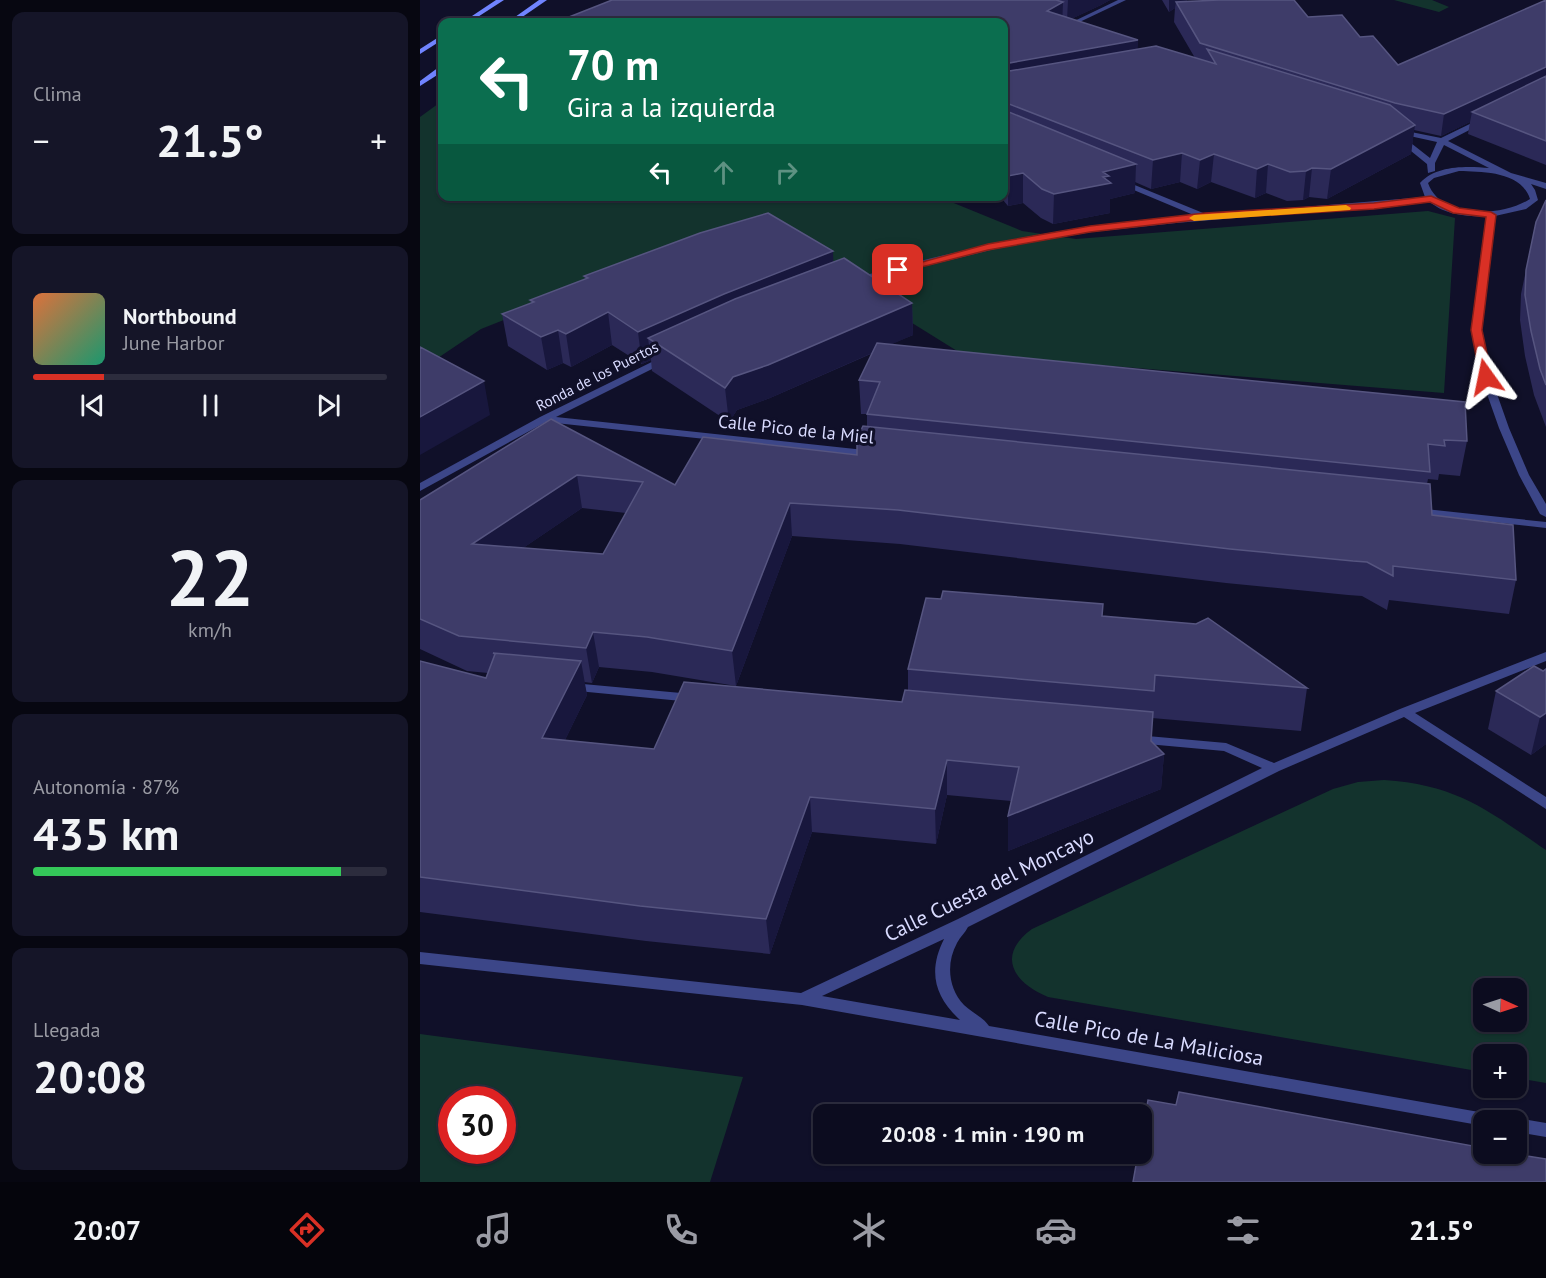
<!DOCTYPE html>
<html lang="es">
<head>
<meta charset="utf-8">
<style>
  :root { --surface:#0c0c1f; --page:#151528; --text:#f1f3f6; --muted:#9a9ba4; --line:#2c2c3d; --accent:#d93025 }
  body { margin:0; font-family:"PT Sans",sans-serif; background:var(--page); color:var(--text); height:100vh; display:flex; flex-direction:column; font-size:22px; white-space:nowrap }
  * { box-sizing:border-box; margin:0 }
  p { font-size:20px; color:var(--muted) }
  .icon { flex:none; width:33px; height:33px; fill:none; stroke:currentColor; stroke-width:2; stroke-linecap:round; stroke-linejoin:round }
  .map { position:relative; flex:1; overflow:hidden }
  .details { display:flex; flex-direction:column; gap:12px; padding:12px; background:#070711; width:420px }
  .details>* { flex:none }
  .banner { position:absolute; left:18px; top:18px; width:570px; height:183px; border-radius:12px; box-shadow:0 2px 4px #0004,0 0 0 2px var(--line); background:#0b6e4f; color:#fff; overflow:hidden }
  .needle { width:39px; rotate:93deg }
  .tools { position:absolute; left:1053px; top:978px; display:grid; gap:12px }
  .tools a { display:grid; place-items:center; width:54px; height:54px; border-radius:12px; background:var(--surface); box-shadow:0 2px 4px #0004,0 0 0 2px var(--line); font-size:30px }
  .speed { position:absolute; left:18px; top:1086px; display:flex; gap:12px; font-size:30px; font-weight:700; text-align:center }
  .speed>* { display:grid; place-content:center; width:78px; height:78px; border-radius:50%; background:var(--surface); box-shadow:0 2px 4px #0004,0 0 0 2px var(--line); line-height:1 }
  .speed .limit { border:9px solid #d22; background:#fff; color:#111 }
  .pin { position:absolute; display:grid; place-items:center; width:51px; height:51px; color:#fff; margin:-26px; border-radius:12px; box-shadow:0 3px 9px #0006 }
  .me { position:absolute; width:66px; margin:-33px; rotate:348deg; stroke-linejoin:round; filter:drop-shadow(0 0 4px #0008) }
  .turn { display:flex; align-items:center; gap:21px; height:126px; padding:0 30px; font-size:27px }
  .turn .icon { width:78px; height:78px; stroke-width:2.5 }
  .turn b { display:block; font-size:42px; line-height:51px }
  .lanes { display:flex; align-items:center; height:57px; padding:0 30px; background:#0003; justify-content:center; gap:30px; direction:ltr }
  .lanes .off { opacity:.35 }
  .big { font-size:45px; font-weight:800; line-height:1.1 }
  .details .widget { flex:1; display:flex; flex-direction:column; justify-content:center; gap:9px; min-width:0; padding:0 21px; border-radius:12px; background:var(--page) }
  .details .dial { align-items:center; gap:0 }
  .dial b { font-size:78px; line-height:1 }
  .song { display:flex; align-items:center; gap:18px }
  .cover { width:72px; height:72px; border-radius:9px; background:linear-gradient(135deg,hsl(20 70% 55%),hsl(160 70% 35%)) }
  .played { height:6px; border-radius:3px; background:linear-gradient(90deg,var(--accent) 20%,var(--line) 20%) }
  .keys { display:flex; justify-content:space-around; direction:ltr }
  .heat { display:flex; justify-content:space-between; align-items:center; font-size:33px; direction:ltr }
  .charge { height:9px; border-radius:4px; background:linear-gradient(90deg,#34c759 87%,var(--line) 0) }
  .trip { position:absolute; left:393px; top:1104px; width:339px; height:60px; border-radius:12px; background:var(--surface); box-shadow:0 2px 4px #0004,0 0 0 2px var(--line); font-weight:800; line-height:60px; text-align:center }
  .menu { display:flex; height:96px; justify-content:space-around; align-items:center; background:#05050c; color:var(--muted) }
  .menu .icon { width:42px; height:42px }
  .menu .active { color:var(--accent) }
  .menu b { font-size:27px; color:var(--text) }
  main { display:flex; flex:1; min-height:0 }
  .map>svg:first-child { display:block }
  .green { fill:#13332d; fill-rule:evenodd }
  .lines { fill:none; stroke-linecap:round; stroke-linejoin:round }
  .minor { fill:#3c4688; fill-rule:evenodd }
  .secondary { fill:#7084ff; fill-rule:evenodd }
  .wall { fill:#2b2957; fill-rule:evenodd }
  .shaded-wall { fill:#18173d }
  .building { fill:#3e3c69; stroke:#565580; stroke-width:1.5; fill-rule:evenodd }
  .route { fill:#d93025; stroke:#8d1f18; stroke-width:1.5 }
  .slow { fill:#f59e0b }
  .labels { text-anchor:middle; dominant-baseline:central; stroke-width:6; stroke-linejoin:round; paint-order:stroke }
  .far-street-label { font-size:15px; fill:#d9dbff; stroke:#101029 }
  .street-label { font-size:18px; fill:#d9dbff; stroke:#101029 }
  .near-street-label { font-size:21px; fill:#d9dbff; stroke:#101029 }
</style>
</head>
<body>
<main>
<section class="details">
<div class="widget"><p>Clima</p>
<div class="heat"><a>−</a><b class="big">21.5°</b><a>+</a></div>
</div>
<div class="widget">
<div class="song"><i class="cover"></i><div><b>Northbound</b><p>June Harbor</p></div></div>
<div class="played"></div>
<div class="keys"><svg class="icon" aria-label="previous" viewBox="0 0 24 24"><path d="M18 5L8 12l10 7zM5 5v14"/></svg><svg class="icon" aria-label="pause" viewBox="0 0 24 24"><path d="M8 5v14M16 5v14"/></svg><svg class="icon" aria-label="next" viewBox="0 0 24 24"><path d="M6 5l10 7-10 7zM19 5v14"/></svg></div>
</div>
<div class="widget dial"><b>22</b><p>km/h</p></div>
<div class="widget"><p>Autonomía · 87%</p><b class="big">435 km</b><div class="charge"></div></div>
<div class="widget"><p>Llegada</p><b class="big">20:08</b></div>
</section>
<div class="map">
<svg width="1126" height="1182" viewBox="0 0 1126 1182">
  <rect width="100%" height="100%" fill="#101029"/>
  <!-- green -->
  <path class="green" d="M974 0H1012L1029 7 1019 12Z
    M22 101V196L519 197 602 231 656 239 1008 211 1035 218 1024 393 542 354 410 272 199 274 61 329 0 370V117Z
    M964 780C1038 785 1067 810 1126 850V1083L1097 1078 1096 1054H1064L1063 1072 628 997C593 983 576 955 612 929L913 789 938 782ZM1096 988V1022H1064V988Z
    M0 1034 323 1077 290 1182H0ZM32 1100H82V1150H32Z"/>
  <g class="lines">
    <!-- minor -->
    <path class="minor" d="M698 0H706L649 27 644 26Z
      M1060 119 1067 121 1028 141 1091 173 1126 183V189L1111 184 1115 190 1118 200 1106 209 1075 216 1061 330 1071 377 1089 428 1109 475 1126 504V517L1120 514 1099 475 1079 428 1061 377 1051 330 1066 217C1047 216 1025 215 1010 202L756 223 672 232 583 247 437 283 432 280 434 278C493 263 552 247 612 236 666 226 721 220 776 216L697 183V179H700L788 215 1005 197 1000 183C1016 165 1047 166 1069 168L1024 145 1015 163V171L1008 173 1007 164 975 138 982 136 1010 158 1017 142 976 133V129L1021 138ZM1039 171C1063 172 1101 171 1110 199 1082 217 1021 220 1008 183L1014 178Z
      M246 355 250 356V360L136 417 454 451 459 454 454 457 126 422 0 491V483L120 417Z
      M996 508 1126 522V528L992 513 990 511Z
      M1126 652V661L995 713 1126 797V809L984 717 859 771 548 927C545 933 540 937 537 943 526 963 528 988 544 1005 551 1012 563 1017 569 1026L1076 1115 1078 1120H1064V1126L382 1005 0 964V952L381 993 538 919 842 768 804 751 716 743 711 742 709 739 711 736 716 735 806 743 854 763 980 709ZM524 939C508 971 514 996 540 1020L402 996Z
      M152 683 272 694 278 698 272 702 147 690 146 687Z
      M1096 1118 1126 1123V1137L1096 1132V1120H1090Z"/>
    <!-- secondary -->
    <path class="secondary" d="M76 0H84L50 22H43Z
      M119 0H127L95 22H88Z
      M22 35V40L0 54V49Z
      M19 67H22V72L0 86V81Z"/>
  </g>
  <!-- wall -->
  <path class="wall" d="M192 0H690L681 5 651 19 718 40 717 49 775 58 754 22 755 8 749 12 742 0H767L765 2 888 17 940 37 978 65 1126 0V165L1048 134 1050 122 1021 136 994 130 991 154 907 199 889 197 883 200 867 201 846 193 835 198 791 182 777 189 760 182 731 189 715 182V193L690 199V213L633 224 621 218 603 203 588 206 583 200 575 199 573 196H584V22H145L144 19Z
    M1126 200V427L1114 395 1105 356 1100 320 1101 294 1106 270Z
    M413 251V262L492 303 493 335 471 344 1047 441 1040 476 1019 474 1018 480 1008 479 1007 484 1012 515 1096 580 1089 614 969 600 967 610 942 596 928 595 806 583 480 544 372 536 316 686 232 672 179 667 172 683 164 682 167 695 145 740 234 749 482 702 488 690V669L682 616 887 688 881 731 732 718 731 741 744 754 741 789 588 851V816L591 801 527 795 516 844 392 832 350 954 226 941 0 912V661L66 678 68 673 47 671 0 649V500L131 419 255 485 437 455 447 426V414H441L439 380 453 353 350 398 317 410 309 422 232 371 231 360 222 364 192 345 151 367 143 363 127 370 88 346 82 314 111 303 110 300 165 279 164 276ZM162 508 206 513 183 554 103 548Z
    M1126 669V744L1111 755 1068 729 1076 691Z"/>
  <!-- shaded-wall -->
  <path class="shaded-wall" d="M648 0H690L681 5 647 21Z
    M749 0H767L758 6 756 2 755 8 749 12Z
    M643 2 642 28 627 11Z
    M231 20V22H215Z
    M718 40 717 66 584 91V64Z
    M1126 67V86L1052 112 1050 122 1021 136 1024 114Z
    M995 125 991 154 907 199 911 169Z
    M762 153 760 182 731 189 733 160Z
    M794 154 791 182 777 189 780 160Z
    M716 164 715 193 690 199V213L633 224 634 194 683 172Z
    M848 164 846 193 835 198 837 169Z
    M892 168 889 197 883 200 886 171Z
    M603 173V203L588 206V176Z
    M413 251 414 282 228 338 231 360 222 364 218 332 304 294Z
    M492 303 493 335 350 398 317 410 309 422 305 388 313 377Z
    M188 312 192 345 151 367 146 334Z
    M138 330 143 363 127 370 121 337Z
    M64 381 70 415 0 455V417Z
    M157 475 162 508 59 578 52 544Z
    M370 503 372 536 316 686 312 651Z
    M173 632 179 667 172 683 166 648Z
    M161 661 167 695 129 773 122 738Z
    M1126 713V744L1111 755 1120 717Z
    M744 754 741 789 588 851V816Z
    M527 760V795L516 844 515 809Z
    M390 797 392 832 350 954 346 919Z"/>
  <!-- building -->
  <path class="building" d="M192 0H636L643 2 627 11 718 40 584 64V66V22H233L231 20 215 22H145L144 19Z
    M799 0H874L888 17 922 15 940 37 953 36 978 65 1126 0V67L1024 114 975 103 780 43 756 2Z
    M736 46 796 64 787 49 970 105 995 125 911 169 892 168 886 171 870 172 848 164 837 169 794 154 780 160 762 153 733 160 584 102V72Z
    M1126 76V141L1052 112Z
    M584 110 716 164 683 172 689 176 683 177 691 183 634 194 622 189 603 173 588 176 584 172Z
    M1126 200V385L1120 369 1111 331 1105 295 1106 270 1116 222Z
    M348 213 413 251 304 294 218 332 188 312 146 334 138 330 121 337 82 314 114 302 110 300 168 278 164 276 280 233Z
    M424 258 492 303 348 365 313 377 305 388 228 338 315 299Z
    M457 343 1045 402 1047 441 1024 440 1025 446 1008 444 1010 472 447 414 460 382 439 380Z
    M0 347 64 381 0 417Z
    M131 419 255 485 283 437 437 455V438L443 426 1010 484 1012 515 1093 525 1096 580 973 566V576L947 562 933 561 810 549 478 510 370 503 312 651 227 637 173 632 166 648 39 636 0 619V500ZM157 475 223 482 183 554 52 544Z
    M523 591 683 604 682 616 776 624 788 618 887 688 735 675 734 691 488 669 506 598 521 599Z
    M73 653 161 661 122 738 234 749 264 682 482 702 485 690 733 712 731 741 744 754 588 816 599 767 527 760 515 809 390 797 346 919 220 906 0 877V661L66 678 75 654Z
    M1114 666 1123 671 1126 669V713L1120 717 1076 691Z
    M759 1092 1064 1148V1154H1094L1126 1159V1182H713L718 1154H722V1135L728 1100 756 1105Z"/>
  <!-- route -->
  <path class="route" d="M1011 196 1039 208 1071 212 1076 215 1062 330 1072 377 1070 379 1066 380 1060 377 1051 330 1066 217 1033 213 1010 202 954 209 785 219 670 232 568 250 478 273 473 270 568 244 670 226 785 213 954 203Z"/>
  <!-- slow -->
  <path class="slow" d="M926 205 931 208 930 210 774 221 769 218 774 215Z"/>
  <g class="labels">
    <!-- far-street labels -->
    <g class="far-street-label">
      <text transform="translate(177 376) rotate(-27)">Ronda de los Puertos</text>
    </g>
    <!-- street labels -->
    <g class="street-label">
      <text transform="translate(376 429) rotate(6)">Calle Pico de la Miel</text>
    </g>
    <!-- near-street labels -->
    <g class="near-street-label">
      <text transform="translate(569 885) rotate(-26)">Calle Cuesta del Moncayo</text>
      <text transform="translate(729 1038) rotate(10)">Calle Pico de La Maliciosa</text>
    </g>
  </g>
</svg>
<div class="tools">
<a><svg class="needle" viewBox="-14 -14 28 28"><path d="M0-13l5 13h-10z" fill="#e53935"/><path d="M0 13l5-13h-10z" fill="#9a9ba4"/></svg></a>
<a>+</a>
<a>−</a>
</div>
<div class="speed"><div class="limit">30</div></div>
<div class="pin" style="left:478px;top:270px;background:#d93025"><svg class="icon" aria-label="arrive" viewBox="0 0 24 24"><path d="M6 21V4h12l-3 4 3 4H6"/></svg></div>
<svg class="me" style="left:1066px;top:377px" viewBox="-20 -20 40 40"><path d="M0-17L14 15 0 8-14 15z" fill="#d93025" stroke="#fff" stroke-width="4"/></svg>
<div class="trip">20:08 · 1 min · 190 m</div>
<div class="banner">
<div class="turn"><svg class="icon" aria-label="left" viewBox="0 0 24 24"><path d="M17 20v-9H6M10 6l-5 5 5 5"/></svg><div><b>70 m</b>Gira a la izquierda</div></div>
<div class="lanes"><svg class="icon" aria-label="left" viewBox="0 0 24 24"><path d="M17 20v-9H6M10 6l-5 5 5 5"/></svg><svg class="icon off" aria-label="ahead" viewBox="0 0 24 24"><path d="M12 20V5M6 11l6-6 6 6"/></svg><svg class="icon off" aria-label="right" viewBox="0 0 24 24"><path d="M7 20v-9h11M14 6l5 5-5 5"/></svg></div>
</div>
</div>
</main>
<nav class="menu">
<b>20:07</b>
<svg class="icon active" aria-label="directions" viewBox="0 0 24 24"><path d="M12 3l9 9-9 9-9-9zM9 14v-3h6M13 9l2 2-2 2"/></svg>
<svg class="icon" aria-label="music" viewBox="0 0 24 24"><path d="M9 18V5l10-2v13"/><circle cx="6" cy="18" r="3"/><circle cx="16" cy="16" r="3"/></svg>
<svg class="icon" aria-label="phone" viewBox="0 0 24 24"><path d="M5 4h4l2 5-3 2q2 4 5 5l2-3 5 2v4C11 20 4 13 5 4z"/></svg>
<svg class="icon" aria-label="climate" viewBox="0 0 24 24"><path d="M12 3v18M4 7l16 10M4 17L20 7"/></svg>
<svg class="icon" aria-label="car" viewBox="0 0 24 24"><path d="M5 17H2v-5l4-1 3-4h7l3 4 3 1v5h-3M9 17h6M6 11h13"/><circle cx="7" cy="17" r="2"/><circle cx="17" cy="17" r="2"/></svg>
<svg class="icon" aria-label="filters" viewBox="0 0 24 24"><path d="M4 7h16M4 17h16"/><circle cx="9" cy="7" r="2"/><circle cx="15" cy="17" r="2"/></svg>
<b>21.5°</b>
</nav>
</body>
</html>
